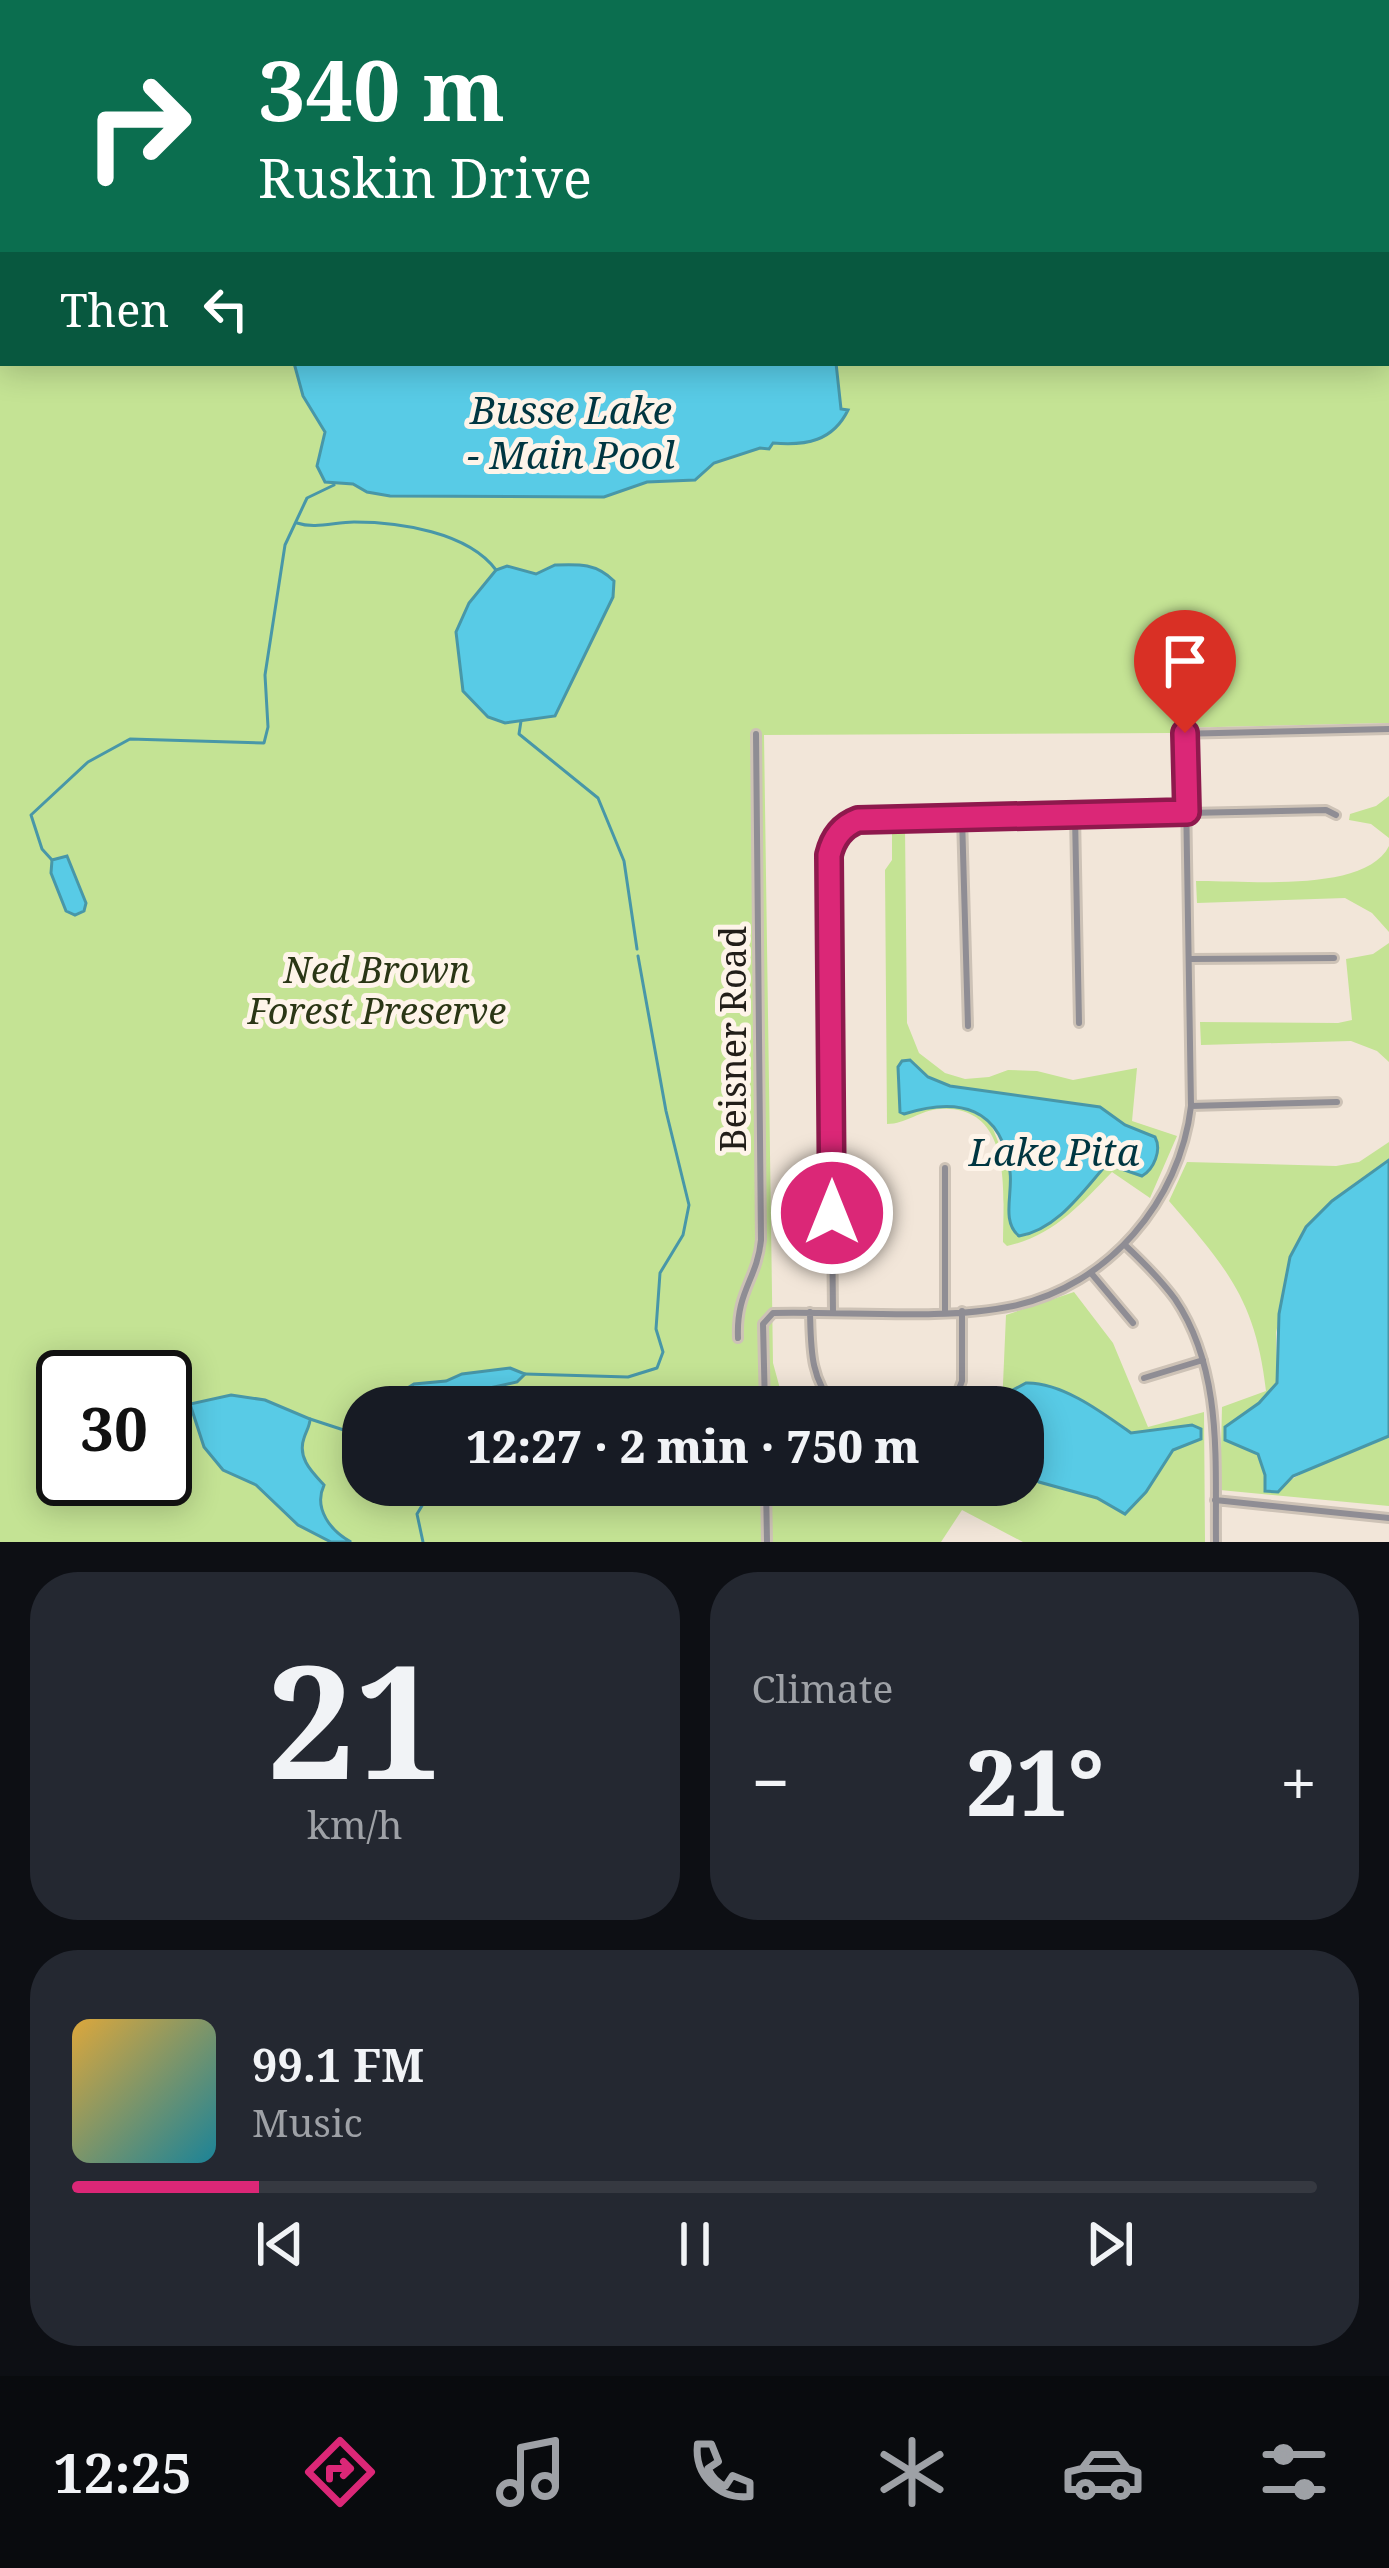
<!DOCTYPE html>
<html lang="en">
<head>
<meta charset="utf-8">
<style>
  :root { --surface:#171b24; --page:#242831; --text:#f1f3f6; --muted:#9ea1a6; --line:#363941; --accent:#db2777 }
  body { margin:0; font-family:"Noto Serif",serif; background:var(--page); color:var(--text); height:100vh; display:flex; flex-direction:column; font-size:45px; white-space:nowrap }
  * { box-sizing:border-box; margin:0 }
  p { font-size:39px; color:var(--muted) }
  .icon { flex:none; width:66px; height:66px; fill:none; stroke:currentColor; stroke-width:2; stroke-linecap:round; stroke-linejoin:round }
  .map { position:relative; height:1542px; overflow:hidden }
  .drawer { display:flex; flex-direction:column; gap:30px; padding:30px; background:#0d0f14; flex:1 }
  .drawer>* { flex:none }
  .top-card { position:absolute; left:0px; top:0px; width:1389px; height:366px; box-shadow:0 6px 30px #0003; background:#0b6e4f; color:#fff; overflow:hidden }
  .speed { position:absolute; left:36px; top:1350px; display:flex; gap:24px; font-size:60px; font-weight:700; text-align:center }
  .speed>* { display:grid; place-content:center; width:156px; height:156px; border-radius:50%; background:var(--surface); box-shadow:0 6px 30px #0003; line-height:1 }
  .speed .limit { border:6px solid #111; border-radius:18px; background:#fff; color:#111 }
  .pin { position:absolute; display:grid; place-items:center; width:102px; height:102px; color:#fff; margin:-123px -51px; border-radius:50% 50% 50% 0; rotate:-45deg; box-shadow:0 0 12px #0007 }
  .pin .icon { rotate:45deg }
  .me { position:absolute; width:132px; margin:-66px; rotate:0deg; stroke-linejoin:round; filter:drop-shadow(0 0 9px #0008) }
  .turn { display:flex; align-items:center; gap:42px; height:252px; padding:0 60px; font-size:54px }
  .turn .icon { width:156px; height:156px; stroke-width:2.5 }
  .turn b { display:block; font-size:84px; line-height:102px }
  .then { display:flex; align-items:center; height:114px; padding:0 60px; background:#0003; gap:24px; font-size:45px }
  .big { font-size:90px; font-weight:800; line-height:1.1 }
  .drawer .widget { flex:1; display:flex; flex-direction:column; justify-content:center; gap:18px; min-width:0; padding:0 42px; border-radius:48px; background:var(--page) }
  .drawer .dial { align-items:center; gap:0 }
  .dial b { font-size:156px; line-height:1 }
  .song { display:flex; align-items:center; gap:36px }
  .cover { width:144px; height:144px; border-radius:18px; background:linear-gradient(135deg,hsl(40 70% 55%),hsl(190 70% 35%)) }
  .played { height:12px; border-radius:6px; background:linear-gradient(90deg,var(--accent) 15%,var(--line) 15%) }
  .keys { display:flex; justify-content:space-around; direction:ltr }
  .heat { display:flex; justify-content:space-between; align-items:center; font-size:66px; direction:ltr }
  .drawer .tiles { flex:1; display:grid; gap:30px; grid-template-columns:1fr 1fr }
  .widget:last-child { grid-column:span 2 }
  .trip { position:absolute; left:342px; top:1386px; width:702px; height:120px; border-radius:48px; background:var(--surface); box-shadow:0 6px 30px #0003; font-weight:800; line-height:120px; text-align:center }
  .tab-bar { display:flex; height:192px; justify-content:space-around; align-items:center; background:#090b0e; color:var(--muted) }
  .tab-bar .icon { width:84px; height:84px }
  .tab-bar .active { color:var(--accent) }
  .tab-bar b { font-size:54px; color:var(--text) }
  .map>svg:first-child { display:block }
  .green { fill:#c4e394; fill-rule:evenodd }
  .water { fill:#58cbe6; stroke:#4897a8; stroke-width:3 }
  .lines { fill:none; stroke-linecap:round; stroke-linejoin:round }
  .stream { stroke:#4897a8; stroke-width:3 }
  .street-casing { stroke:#cdc2b6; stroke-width:12 }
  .street { stroke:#8f8d94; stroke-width:6 }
  .route-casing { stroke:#8e194d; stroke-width:30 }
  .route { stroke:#db2777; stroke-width:21 }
  .labels { text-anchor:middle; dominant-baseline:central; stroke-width:10; stroke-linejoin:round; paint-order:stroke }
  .park-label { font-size:36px; font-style:italic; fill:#2a3615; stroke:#fef4e9 }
  .street-label { font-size:36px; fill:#221e19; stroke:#fef4e9 }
  .water-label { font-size:39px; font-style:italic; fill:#003641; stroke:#fef4e9 }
</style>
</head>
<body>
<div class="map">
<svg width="1389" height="1542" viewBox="0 0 1389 1542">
  <rect width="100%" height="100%" fill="#f2e6d9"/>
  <!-- green -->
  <path class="green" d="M0 0H1389V723L1174 728 1172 733 764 735 773 1363 785 1407H363V1485H1023V1407H1002L1006 1315 1074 1292 1113 1343 1148 1427 1204 1412 1205 1542H1023L962 1510 941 1542H0ZM3 3H1386V363H3ZM63 1377H165V1479H63Z
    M1389 796V838L1371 824 1349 820 1350 814 1376 806Z
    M892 827H905L907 1023 919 1053 945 1073 965 1079 989 1077 1008 1070 1037 1071 1073 1080 1137 1068 1132 1121 1177 1136 1150 1198 1112 1172C1080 1205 1053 1236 1007 1246L1003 1242C1003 1194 1014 1105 940 1109 920 1110 906 1124 887 1124L885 870 892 860ZM915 1063C944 1102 1034 1097 1079 1103 1103 1106 1117 1121 1138 1132L1126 1172 1107 1163 1059 1216 1026 1236 1009 1223 1011 1174 991 1124C961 1101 938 1103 904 1114L900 1112 897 1074Z
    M1389 846V932L1372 913 1345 898 1197 903 1196 881C1244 880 1365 894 1389 846Z
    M1389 943V1062L1377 1051 1351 1041 1201 1045 1200 1022 1338 1023 1352 1020 1346 959 1373 954Z
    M1389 1142V1160L1332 1201 1284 1293 1276 1333 1277 1383 1259 1403 1225 1428 1226 1440 1258 1454 1265 1475V1491C1287 1485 1304 1470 1326 1461 1347 1453 1369 1448 1389 1436V1506L1220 1490 1222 1407 1266 1391C1256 1301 1227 1268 1169 1201L1187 1162 1336 1166 1359 1162Z"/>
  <!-- water -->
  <path class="water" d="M865 0H1090V3H858Z
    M1208 0H1389L1386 191V3Z
    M294 363H836L841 409 848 410C833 441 806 446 773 443L769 449 760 448 714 463 695 480 647 482 604 497 390 496 367 492 353 484 325 482 317 466 325 432 303 396Z
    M555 565C579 564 596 563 614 581L613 597 555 716 505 723 488 717 463 691 456 632 469 603 496 570 507 566 536 574Z
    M67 856 86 903 84 911 75 915 66 911 51 873 52 860Z
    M910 1060 928 1077 950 1086 1100 1107 1125 1125 1155 1137C1162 1150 1154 1169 1142 1176L1107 1164C1083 1191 1057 1230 1019 1236 1001 1222 1013 1193 1010 1172 1002 1106 958 1097 904 1114L900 1112 898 1067 902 1061Z
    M1389 1160V1436L1293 1476 1278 1492 1265 1491V1475L1258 1454 1225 1440V1427L1259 1403 1277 1383 1279 1314 1290 1257 1306 1227 1332 1201Z
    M510 1368 525 1374 517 1382 490 1388 468 1407H379L388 1401 389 1393 398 1394 414 1384 446 1381 462 1374Z
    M1026 1383C1062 1382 1103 1413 1131 1433L1192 1425 1201 1429V1439L1173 1450 1146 1492 1125 1514 1097 1498 1039 1482 1023 1471V1407H1006L1011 1391Z
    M231 1395 265 1400 310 1419C310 1426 306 1431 304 1438 297 1458 312 1472 324 1485 313 1509 331 1531 351 1542H331L298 1525 256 1485 223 1470 204 1447 190 1404Z"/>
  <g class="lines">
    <!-- stream -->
    <path class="stream" d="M297 523C315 529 335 522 354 522 399 522 468 532 496 570
      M521 721 519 734 598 798 624 861 637 949
      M52 860 42 849 31 815 88 762 130 739 264 743 268 727 265 675 285 545 307 498 334 485
      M525 1374 628 1377 657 1368 663 1352 656 1329 660 1273 683 1235 689 1205 666 1111 638 956
      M310 1419 356 1434 363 1427
      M418 1485 423 1504 417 1514 423 1542"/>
    <!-- street casing -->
    <g class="street-casing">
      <path id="street" d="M1176 734 1389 729
        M1075 815 1079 1023
        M962 817 968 1026
        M1189 959 1334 958
        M1191 1106 1337 1102
        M945 1168V1312
        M1125 1245C1142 1261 1161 1280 1175 1299 1223 1370 1215 1461 1216 1542
        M1091 1273 1133 1323
        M810 1312C811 1349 810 1378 835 1407
        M833 1312 828 855 840 832 858 820 1326 810 1336 815
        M738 1338C736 1291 757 1280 761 1240L756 734
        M1144 1378 1203 1360
        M765 1407 763 1324 773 1313C847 1311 942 1321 1013 1306 1108 1286 1180 1201 1191 1106L1185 733
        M952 1407 962 1381V1311
        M766 1485 767 1542
        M1215 1500 1389 1518"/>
    </g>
    <!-- street -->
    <use href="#street" class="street"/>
  </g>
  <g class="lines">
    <!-- route casing -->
    <g class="route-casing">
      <path id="route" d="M832 1213 829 855C833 838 842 826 858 820L1187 812 1185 733"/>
    </g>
    <!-- route -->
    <use href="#route" class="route"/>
  </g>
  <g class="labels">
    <!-- park labels -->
    <g class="park-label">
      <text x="377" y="969">Ned Brown<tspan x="377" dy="41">Forest Preserve</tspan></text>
    </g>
    <!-- street labels -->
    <g class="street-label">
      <text transform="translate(732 1039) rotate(-90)">Beisner Road</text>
    </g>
    <!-- water labels -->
    <g class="water-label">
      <text x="571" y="408">Busse Lake<tspan x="571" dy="45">- Main Pool</tspan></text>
      <text x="1054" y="1150">Lake Pita</text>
    </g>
  </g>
</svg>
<div class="speed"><div class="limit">30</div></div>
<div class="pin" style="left:1185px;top:733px;background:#d93025"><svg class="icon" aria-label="arrive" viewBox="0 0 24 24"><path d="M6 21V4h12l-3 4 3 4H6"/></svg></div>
<svg class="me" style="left:832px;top:1213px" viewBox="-20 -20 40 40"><circle r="17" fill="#db2777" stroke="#fff" stroke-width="3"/><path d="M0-11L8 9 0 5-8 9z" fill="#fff"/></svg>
<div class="trip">12:27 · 2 min · 750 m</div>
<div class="top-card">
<div class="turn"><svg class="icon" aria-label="right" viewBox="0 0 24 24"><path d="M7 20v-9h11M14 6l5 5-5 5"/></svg><div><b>340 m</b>Ruskin Drive</div></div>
<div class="then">Then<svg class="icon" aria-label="left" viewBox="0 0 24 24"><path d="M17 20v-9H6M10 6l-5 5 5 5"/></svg></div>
</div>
</div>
<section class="drawer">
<div class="tiles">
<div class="widget dial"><b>21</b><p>km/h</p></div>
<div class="widget"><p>Climate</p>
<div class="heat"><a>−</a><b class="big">21°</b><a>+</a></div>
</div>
<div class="widget">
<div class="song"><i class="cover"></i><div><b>99.1 FM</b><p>Music</p></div></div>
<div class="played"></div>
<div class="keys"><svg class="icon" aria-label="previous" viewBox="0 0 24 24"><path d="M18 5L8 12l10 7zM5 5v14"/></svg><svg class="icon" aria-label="pause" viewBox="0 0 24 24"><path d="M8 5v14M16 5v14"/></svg><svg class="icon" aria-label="next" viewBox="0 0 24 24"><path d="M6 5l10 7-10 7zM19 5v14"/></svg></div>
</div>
</div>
</section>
<nav class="tab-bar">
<b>12:25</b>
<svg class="icon active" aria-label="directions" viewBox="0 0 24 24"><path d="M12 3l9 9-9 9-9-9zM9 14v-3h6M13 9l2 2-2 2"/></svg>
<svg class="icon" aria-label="music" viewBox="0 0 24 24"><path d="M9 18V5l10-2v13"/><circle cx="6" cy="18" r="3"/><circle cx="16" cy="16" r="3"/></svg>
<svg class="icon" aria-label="phone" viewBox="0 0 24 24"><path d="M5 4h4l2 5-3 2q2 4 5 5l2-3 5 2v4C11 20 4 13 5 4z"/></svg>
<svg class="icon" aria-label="climate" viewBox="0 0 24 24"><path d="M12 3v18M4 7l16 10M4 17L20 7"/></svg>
<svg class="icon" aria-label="car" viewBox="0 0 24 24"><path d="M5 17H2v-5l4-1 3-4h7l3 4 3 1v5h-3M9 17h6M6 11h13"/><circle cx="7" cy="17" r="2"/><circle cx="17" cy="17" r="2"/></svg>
<svg class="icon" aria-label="filters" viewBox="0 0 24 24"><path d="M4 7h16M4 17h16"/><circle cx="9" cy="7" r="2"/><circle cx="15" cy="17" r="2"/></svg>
</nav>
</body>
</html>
